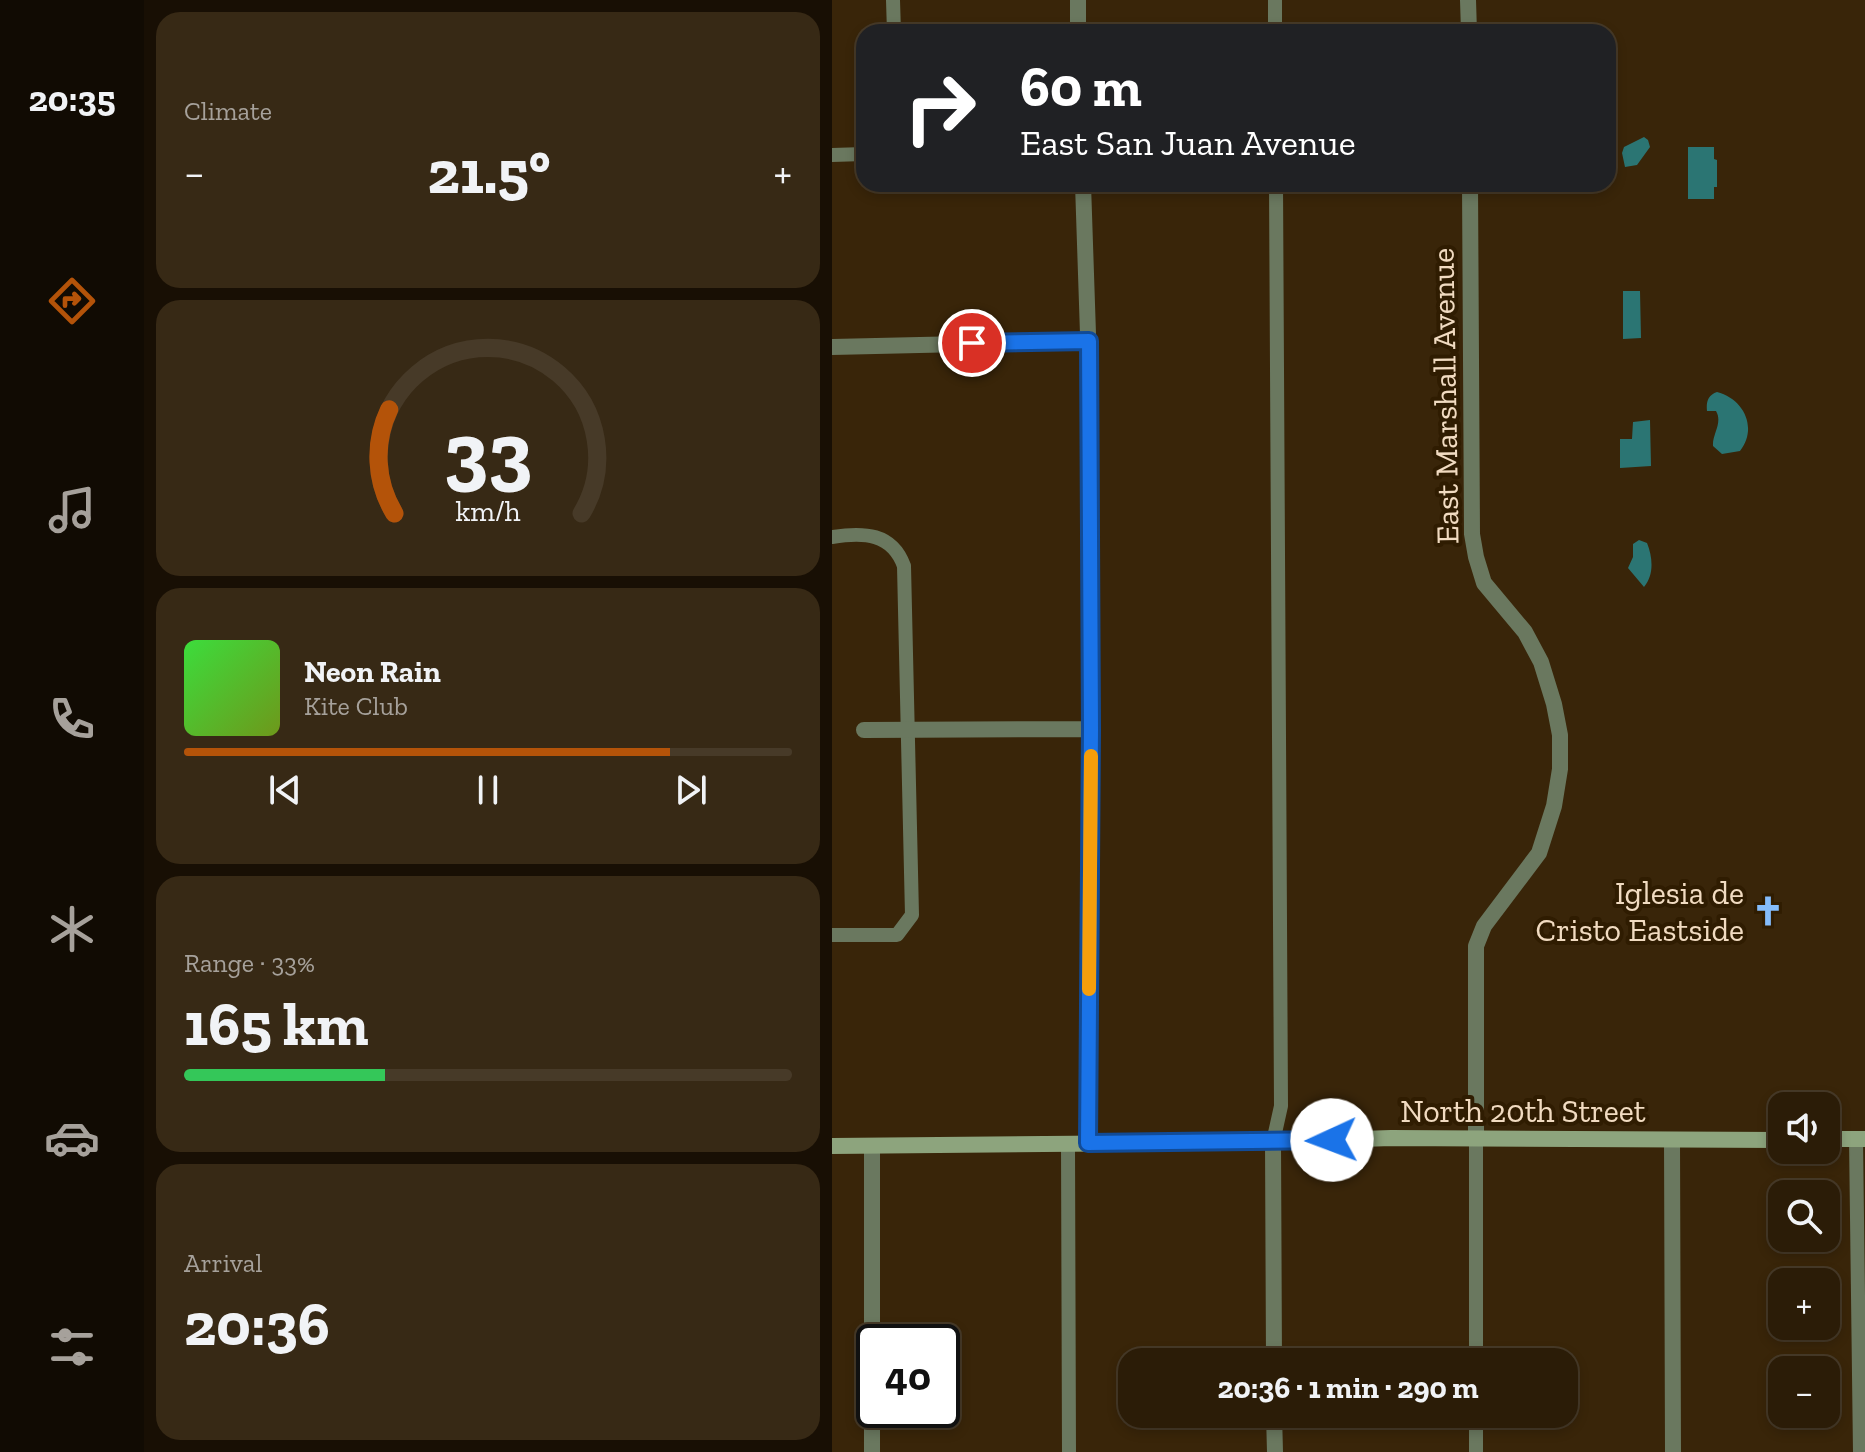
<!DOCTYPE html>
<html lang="en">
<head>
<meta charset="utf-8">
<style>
  :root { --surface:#2b1c07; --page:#372915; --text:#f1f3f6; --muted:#a6a19b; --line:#473a28; --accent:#b45309 }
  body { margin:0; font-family:"Zilla Slab",serif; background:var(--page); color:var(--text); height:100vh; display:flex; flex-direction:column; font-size:30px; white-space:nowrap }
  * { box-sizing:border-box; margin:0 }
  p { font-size:26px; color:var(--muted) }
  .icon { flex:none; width:44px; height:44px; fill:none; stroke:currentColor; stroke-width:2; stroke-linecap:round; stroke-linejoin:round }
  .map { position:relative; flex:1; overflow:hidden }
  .drawer { display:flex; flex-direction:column; gap:12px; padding:12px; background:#180f04; width:688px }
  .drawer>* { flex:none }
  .guide { position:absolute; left:24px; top:24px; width:760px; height:168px; border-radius:24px; box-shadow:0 4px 12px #0003,0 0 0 2px var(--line); background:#202124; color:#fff; overflow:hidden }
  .controls { position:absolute; left:936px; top:1092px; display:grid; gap:16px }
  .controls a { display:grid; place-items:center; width:72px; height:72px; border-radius:16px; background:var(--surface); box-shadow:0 4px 12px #0003,0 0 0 2px var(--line); font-size:40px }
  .speed { position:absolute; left:24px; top:1324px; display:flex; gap:16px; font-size:40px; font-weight:700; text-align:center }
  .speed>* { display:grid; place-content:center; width:104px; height:104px; border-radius:50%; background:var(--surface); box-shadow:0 4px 12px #0003,0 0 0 2px var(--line); line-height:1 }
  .speed .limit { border:4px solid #111; border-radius:12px; background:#fff; color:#111 }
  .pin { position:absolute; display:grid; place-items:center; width:68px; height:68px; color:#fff; margin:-34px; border:4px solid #fff; border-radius:50%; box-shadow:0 2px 8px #0007 }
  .me { position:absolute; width:88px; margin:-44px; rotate:268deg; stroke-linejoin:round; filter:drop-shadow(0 0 6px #0008) }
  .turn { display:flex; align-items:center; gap:28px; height:168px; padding:0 32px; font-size:36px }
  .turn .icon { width:104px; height:104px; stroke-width:2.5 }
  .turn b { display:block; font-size:56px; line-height:68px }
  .big { font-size:60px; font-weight:800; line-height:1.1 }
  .drawer .card { flex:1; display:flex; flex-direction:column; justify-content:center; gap:12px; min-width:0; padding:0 28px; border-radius:24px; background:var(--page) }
  .drawer .dial { align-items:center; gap:0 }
  .dial svg { height:208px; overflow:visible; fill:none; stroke:var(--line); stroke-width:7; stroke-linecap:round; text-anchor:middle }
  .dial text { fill:var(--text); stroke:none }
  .song { display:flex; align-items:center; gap:24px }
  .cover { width:96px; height:96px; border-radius:12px; background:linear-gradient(135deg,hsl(120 70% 55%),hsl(80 70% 35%)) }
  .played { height:8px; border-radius:4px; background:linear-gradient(90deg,var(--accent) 80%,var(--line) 80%) }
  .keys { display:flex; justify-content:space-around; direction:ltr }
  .heat { display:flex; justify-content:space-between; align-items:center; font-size:44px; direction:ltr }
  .charge { height:12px; border-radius:6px; background:linear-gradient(90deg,#34c759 33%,var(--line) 0) }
  .trip { position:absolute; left:286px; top:1348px; width:460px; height:80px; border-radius:24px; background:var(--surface); box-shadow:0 4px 12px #0003,0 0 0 2px var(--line); font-weight:800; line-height:80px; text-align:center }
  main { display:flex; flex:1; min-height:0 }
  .tabs { display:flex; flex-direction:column; width:144px; justify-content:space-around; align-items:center; background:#110b03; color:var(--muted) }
  .tabs .icon { width:56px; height:56px }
  .tabs .active { color:var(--accent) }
  .tabs b { font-size:36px; color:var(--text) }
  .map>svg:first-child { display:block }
  .water { fill:#2b7573 }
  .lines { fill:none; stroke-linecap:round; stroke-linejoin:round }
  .lane { stroke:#6a785f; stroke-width:14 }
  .street { stroke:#6a785f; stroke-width:16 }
  .secondary { stroke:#8da47d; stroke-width:16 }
  .route-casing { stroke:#114b97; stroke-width:20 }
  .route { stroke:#1a73e8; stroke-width:14 }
  .slow { stroke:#f59e0b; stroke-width:14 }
  .labels { text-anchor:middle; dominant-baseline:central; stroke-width:8; stroke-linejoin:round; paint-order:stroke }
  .street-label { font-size:32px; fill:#f1dbc1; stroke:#2f1c01 }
  .poi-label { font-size:32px; fill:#f1dbc1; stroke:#2f1c01; text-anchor:end }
</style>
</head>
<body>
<main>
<nav class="tabs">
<b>20:35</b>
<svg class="icon active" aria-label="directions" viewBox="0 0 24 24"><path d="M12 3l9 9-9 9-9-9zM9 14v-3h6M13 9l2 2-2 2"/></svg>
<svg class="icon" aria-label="music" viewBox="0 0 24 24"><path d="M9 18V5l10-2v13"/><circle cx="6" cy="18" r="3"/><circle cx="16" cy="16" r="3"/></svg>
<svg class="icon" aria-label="phone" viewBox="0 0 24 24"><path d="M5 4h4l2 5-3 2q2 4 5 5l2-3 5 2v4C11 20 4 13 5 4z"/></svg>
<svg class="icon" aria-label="climate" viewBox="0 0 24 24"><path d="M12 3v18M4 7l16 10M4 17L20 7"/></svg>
<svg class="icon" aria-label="car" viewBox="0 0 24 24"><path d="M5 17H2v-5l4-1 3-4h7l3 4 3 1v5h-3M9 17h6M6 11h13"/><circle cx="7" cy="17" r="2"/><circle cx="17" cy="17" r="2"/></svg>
<svg class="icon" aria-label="filters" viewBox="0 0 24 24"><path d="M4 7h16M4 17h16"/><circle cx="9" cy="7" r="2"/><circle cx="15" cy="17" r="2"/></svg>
</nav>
<section class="drawer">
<div class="card"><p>Climate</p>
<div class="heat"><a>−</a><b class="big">21.5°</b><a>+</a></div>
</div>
<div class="card dial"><svg viewBox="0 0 100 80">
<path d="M14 69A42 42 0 1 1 86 69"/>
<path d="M14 69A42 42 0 0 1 12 29" stroke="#b45309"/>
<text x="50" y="56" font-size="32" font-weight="700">33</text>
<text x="50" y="72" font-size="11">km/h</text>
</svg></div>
<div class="card">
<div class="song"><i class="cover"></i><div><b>Neon Rain</b><p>Kite Club</p></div></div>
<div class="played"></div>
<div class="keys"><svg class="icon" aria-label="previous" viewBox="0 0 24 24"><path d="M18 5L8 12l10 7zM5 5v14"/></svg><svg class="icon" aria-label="pause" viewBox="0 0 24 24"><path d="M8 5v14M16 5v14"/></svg><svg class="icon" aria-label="next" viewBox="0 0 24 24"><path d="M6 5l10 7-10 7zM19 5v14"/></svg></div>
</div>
<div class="card"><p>Range · 33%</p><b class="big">165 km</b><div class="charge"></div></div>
<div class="card"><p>Arrival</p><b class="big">20:36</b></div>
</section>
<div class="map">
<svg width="1033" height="1452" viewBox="0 0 1033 1452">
  <rect width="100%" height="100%" fill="#392509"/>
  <!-- water -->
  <path class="water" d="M812 137 816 140 818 147 805 165 793 167 790 153 792 147Z
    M856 147H882V159L885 160V187H882V199H856Z
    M791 291H808L809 338 791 339Z
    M885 392C912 399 926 428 908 451L890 454 881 446C880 434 891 423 884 411H875C874 402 876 395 885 392Z
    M818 420 819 466 788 468V439H800L801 422Z
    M807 540 815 543C821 558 822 575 812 587L796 568 801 557V544Z"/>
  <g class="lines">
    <!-- lane -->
    <path class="lane" d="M61 0 62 32
      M443 0V32
      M0 155 32 154
      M0 537C32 532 60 533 72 566L80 915 65 935H0
      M644 1138V1362
      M1024 1139 1028 1452
      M441 1142 449 1106 444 184
      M236 1144 237 1452
      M644 1414V1452"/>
    <!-- street -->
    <path class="street" d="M246 0V32
      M636 0 637 32
      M251 184 258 394 259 729 256 1143
      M638 184 640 534 644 557 652 583 693 632 709 662 722 704 728 735V769L722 806 707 853 652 926 644 946V1138
      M0 347 257 341
      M32 730 259 729
      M840 1140 841 1452
      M441 1142 442 1362
      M40 1146V1452
      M442 1414 443 1452"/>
    <!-- secondary -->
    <path class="secondary" d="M994 1139H1033
      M0 1146 441 1142 559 1138 950 1140"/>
  </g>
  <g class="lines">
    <!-- route casing -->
    <g class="route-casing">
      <path id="route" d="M140 343 257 341 259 729 256 1143 500 1140"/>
    </g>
    <!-- route -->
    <use href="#route" class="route"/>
    <!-- slow -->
    <path class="slow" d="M257 989 259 756"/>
  </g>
  <!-- icons -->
  <defs>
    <g id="church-bare" transform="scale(2.4)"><path d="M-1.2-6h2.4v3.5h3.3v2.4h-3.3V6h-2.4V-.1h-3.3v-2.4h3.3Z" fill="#84bcfb" stroke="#2f1c01" stroke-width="2.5" paint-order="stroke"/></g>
  </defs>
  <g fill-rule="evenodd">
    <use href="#church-bare" x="936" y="911"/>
  </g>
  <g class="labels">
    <!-- street labels -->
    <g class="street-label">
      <text transform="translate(613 396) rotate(-91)">East Marshall Avenue</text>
      <text x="691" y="1111">North 20th Street</text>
    </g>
    <!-- poi labels -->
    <g class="poi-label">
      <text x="912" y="893">Iglesia de<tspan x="912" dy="37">Cristo Eastside</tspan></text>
    </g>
  </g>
</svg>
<div class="controls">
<a><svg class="icon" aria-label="sound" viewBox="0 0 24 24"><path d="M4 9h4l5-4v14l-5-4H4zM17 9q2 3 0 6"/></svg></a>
<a><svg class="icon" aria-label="search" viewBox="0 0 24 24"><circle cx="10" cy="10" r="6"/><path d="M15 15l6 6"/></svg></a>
<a>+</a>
<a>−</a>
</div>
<div class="speed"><div class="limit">40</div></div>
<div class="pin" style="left:140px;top:343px;background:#d93025"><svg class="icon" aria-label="arrive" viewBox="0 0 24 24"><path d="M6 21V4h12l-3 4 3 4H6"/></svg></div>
<svg class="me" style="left:500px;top:1140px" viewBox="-20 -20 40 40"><circle r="19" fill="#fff"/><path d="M0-13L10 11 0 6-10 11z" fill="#1a73e8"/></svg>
<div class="trip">20:36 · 1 min · 290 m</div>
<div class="guide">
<div class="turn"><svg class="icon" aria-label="right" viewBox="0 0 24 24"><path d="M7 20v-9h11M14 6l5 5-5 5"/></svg><div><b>60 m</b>East San Juan Avenue</div></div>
</div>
</div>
</main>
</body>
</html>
